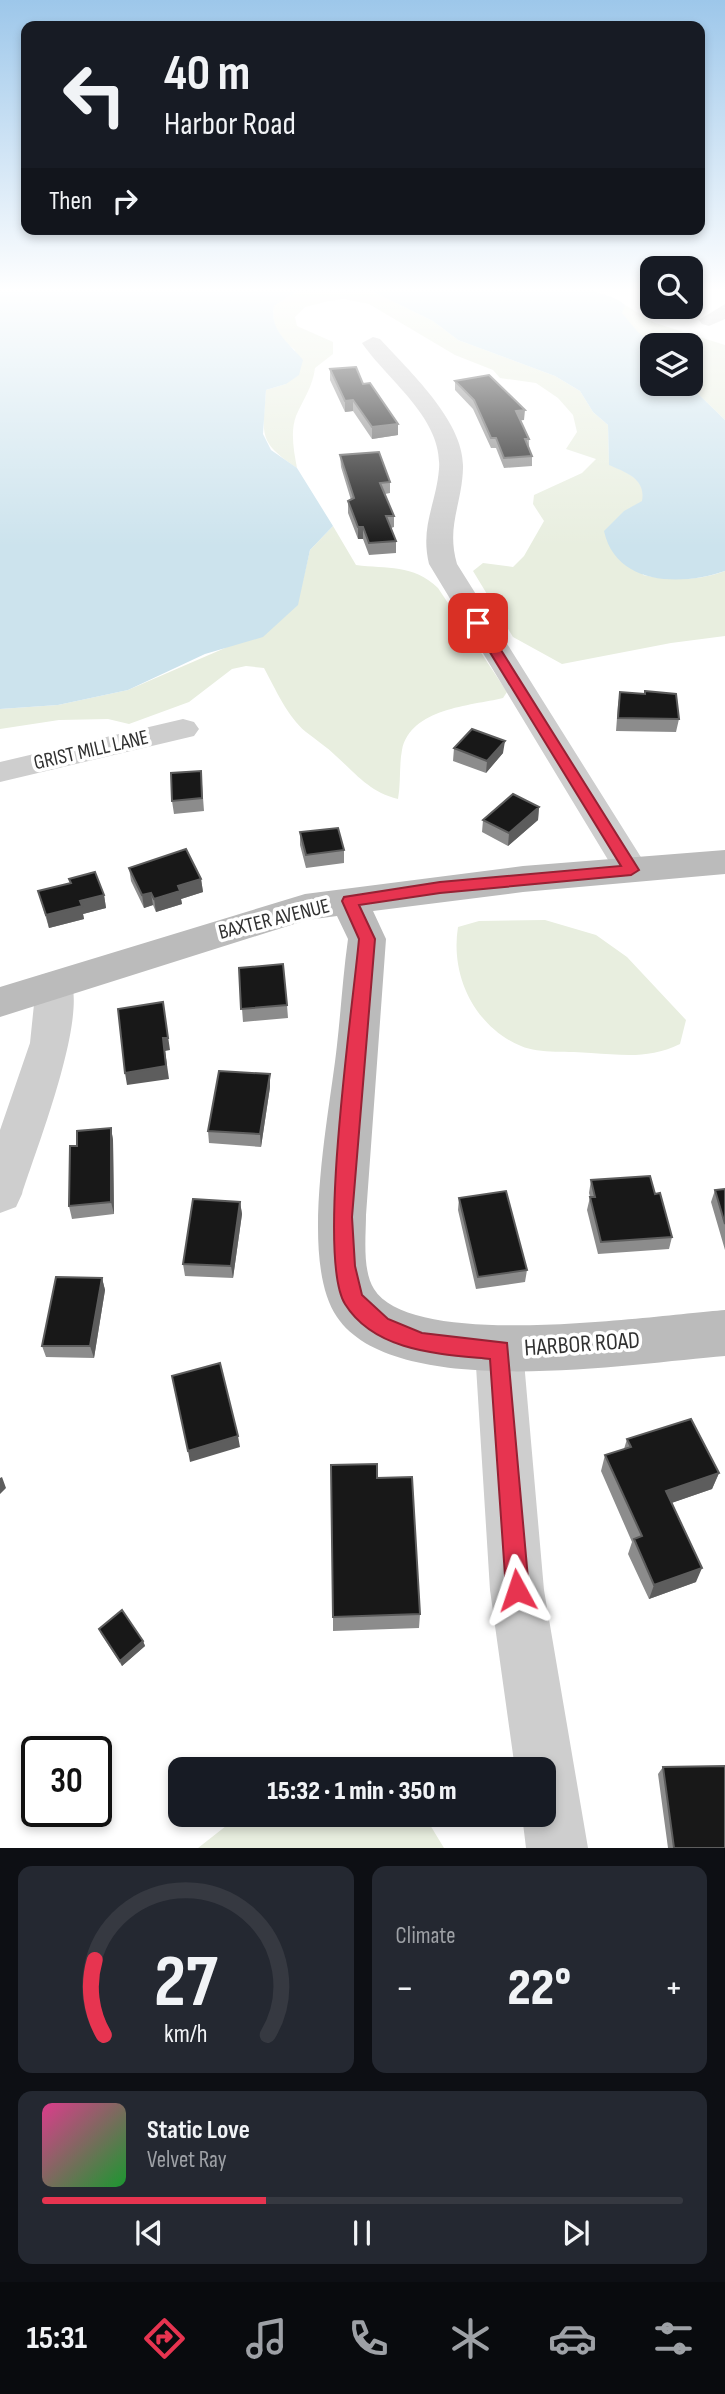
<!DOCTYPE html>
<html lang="en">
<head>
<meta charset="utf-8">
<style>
  :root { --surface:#171b24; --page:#242831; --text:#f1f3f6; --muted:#9ea1a6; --line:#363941; --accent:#e73450 }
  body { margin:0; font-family:"Sofia Sans Condensed",sans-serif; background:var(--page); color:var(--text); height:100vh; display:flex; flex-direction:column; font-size:26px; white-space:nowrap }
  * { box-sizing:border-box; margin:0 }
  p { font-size:23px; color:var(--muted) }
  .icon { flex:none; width:38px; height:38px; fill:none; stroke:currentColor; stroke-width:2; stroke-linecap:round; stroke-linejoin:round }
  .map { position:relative; height:1848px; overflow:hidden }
  .sheet { display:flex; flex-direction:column; gap:18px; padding:18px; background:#0d0f14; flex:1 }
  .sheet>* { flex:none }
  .top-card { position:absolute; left:21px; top:21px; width:684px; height:214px; border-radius:14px; box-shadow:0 4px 10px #0003; background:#171b24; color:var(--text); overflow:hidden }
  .controls { position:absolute; left:640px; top:256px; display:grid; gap:14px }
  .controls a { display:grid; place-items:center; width:63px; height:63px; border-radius:14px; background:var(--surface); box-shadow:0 4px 10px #0003; font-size:35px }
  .speed { position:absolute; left:21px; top:1736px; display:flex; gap:14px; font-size:35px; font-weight:700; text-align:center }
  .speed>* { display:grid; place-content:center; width:91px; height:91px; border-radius:50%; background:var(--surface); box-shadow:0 4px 10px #0003; line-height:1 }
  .speed .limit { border:4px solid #111; border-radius:10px; background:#fff; color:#111 }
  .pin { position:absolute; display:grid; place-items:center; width:60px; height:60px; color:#fff; margin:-30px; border-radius:14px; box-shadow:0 4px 10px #0006 }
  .me { position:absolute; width:77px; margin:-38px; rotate:355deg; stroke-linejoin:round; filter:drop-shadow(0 0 5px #0008) }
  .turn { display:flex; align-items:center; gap:24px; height:147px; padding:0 28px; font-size:32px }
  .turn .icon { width:91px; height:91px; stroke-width:2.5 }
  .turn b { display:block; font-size:49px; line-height:60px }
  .then { display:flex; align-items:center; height:66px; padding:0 28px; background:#0003; gap:14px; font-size:26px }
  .big { font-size:52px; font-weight:800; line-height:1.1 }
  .sheet .widget { flex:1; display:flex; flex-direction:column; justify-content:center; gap:10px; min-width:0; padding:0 24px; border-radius:14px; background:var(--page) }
  .sheet .dial { align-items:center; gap:0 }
  .dial svg { height:182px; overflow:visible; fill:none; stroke:var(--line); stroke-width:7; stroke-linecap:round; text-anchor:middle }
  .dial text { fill:var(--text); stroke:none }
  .song { display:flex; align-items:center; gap:21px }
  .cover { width:84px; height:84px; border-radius:10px; background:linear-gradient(135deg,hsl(330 70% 55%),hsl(130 70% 35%)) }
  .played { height:7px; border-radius:4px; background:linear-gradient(90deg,var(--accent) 35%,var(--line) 35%) }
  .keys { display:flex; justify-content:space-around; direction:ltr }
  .heat { display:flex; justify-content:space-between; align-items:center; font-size:38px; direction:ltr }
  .sheet .tiles { flex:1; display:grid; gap:18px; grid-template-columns:1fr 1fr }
  .widget:last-child { grid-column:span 2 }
  .trip { position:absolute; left:168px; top:1757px; width:388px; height:70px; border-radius:14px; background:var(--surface); box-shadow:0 4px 10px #0003; font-weight:800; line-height:70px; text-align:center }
  .tab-bar { display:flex; height:112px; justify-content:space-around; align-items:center; background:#090b0e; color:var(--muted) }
  .tab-bar .icon { width:49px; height:49px }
  .tab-bar .on { color:var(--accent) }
  .tab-bar b { font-size:32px; color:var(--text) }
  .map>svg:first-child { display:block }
  .green { fill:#e8eedf }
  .water { fill:#cce3ed }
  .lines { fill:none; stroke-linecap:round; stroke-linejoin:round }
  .street { fill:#cecece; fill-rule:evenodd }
  .secondary { fill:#bbb; fill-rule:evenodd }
  .wall { fill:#8c8c8c }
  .shaded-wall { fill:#5d5d5d }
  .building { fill:#181818; stroke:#5d5d5d; stroke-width:2 }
  .route { fill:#e73450; stroke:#962234; stroke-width:2 }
  .labels { text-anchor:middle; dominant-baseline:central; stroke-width:7; stroke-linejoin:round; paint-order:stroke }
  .street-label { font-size:21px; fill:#313131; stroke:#fff }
  .near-street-label { font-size:24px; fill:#313131; stroke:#fff }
</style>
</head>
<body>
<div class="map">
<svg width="725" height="1848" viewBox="0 0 725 1848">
  <rect width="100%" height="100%" fill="#fff"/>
  <!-- green -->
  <path class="green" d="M313 288H365L433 321 458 340 555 376 580 391 593 412 608 425 609 464C627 473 646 478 643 501L624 512 643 575C672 581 697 581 725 571V636L671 643 562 664 513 637 473 571 483 563 513 567 524 556 544 521 533 504 534 495 582 473 596 459 566 449 577 432 573 415 558 398 536 383 500 378 493 370 455 355 369 304 344 299 329 301 305 307 295 317 297 326 333 342V354L315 368C313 386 303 400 296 416 290 432 294 452 297 468 257 441 263 435 266 390L286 384 295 350C281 338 270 325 274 306L294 293Z
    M625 305 655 323 725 345V420L687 383H691V345C650 345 648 346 621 313Z
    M333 526 356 565C387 569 413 564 438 588L507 692 503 698C470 706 411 708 402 750 399 765 401 783 398 799 370 792 357 775 336 756 327 747 316 740 306 732 287 716 276 690 264 668L246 666 232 669 189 702 129 724 108 719 59 720 0 729V709L58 705 128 690 225 648 297 605 310 550Z
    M545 920 596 935 627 957 686 1020 680 1044C649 1059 624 1055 591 1053 570 1051 540 1054 521 1046 475 1027 450 976 458 927L479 921Z
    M355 1758 376 1769H303L308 1766Z
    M240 1815H424L444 1848H198Z"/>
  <!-- water -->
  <path class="water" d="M0 288H315L294 293 274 306C269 330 289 343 303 360L299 375 286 384 266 390 263 434 271 450 297 468 333 526 310 550 298 605 263 637 205 654 128 690 58 705 0 709Z
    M365 288H589C602 296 614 295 625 305L622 313 637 331 653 345V383H687L725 420V571C682 586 616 586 604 531L624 511 642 501C646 479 627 473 609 465L608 425 593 412 580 391 555 376 458 340 433 321Z"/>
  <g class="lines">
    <!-- street -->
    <path class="street" d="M725 304V319L709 326 702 324 699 320Z
      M373 337 380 339C409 371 465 422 463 468 462 505 446 526 457 564L649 870 643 878 631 882 619 878 429 564C420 526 436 505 439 469 443 418 388 381 362 343Z
      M183 719 194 722 199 729 194 736 0 782V762Z
      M55 971 69 975C90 1014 36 1149 22 1194L16 1207 0 1213V1130L30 1043 36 985 41 975Z
      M499 1328 516 1334 523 1350 544 1590 588 1848H526L522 1815H544V1769H515L490 1590 475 1350 482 1334Z"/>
    <!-- secondary -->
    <path class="secondary" d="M725 850V874L523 892 373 911 386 939 366 1215C366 1236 362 1270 374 1289 413 1352 656 1315 725 1310V1356C633 1363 395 1403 337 1317 298 1260 330 1112 337 1045 341 1010 343 974 348 939L337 916 307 920 0 1017V987L305 894 523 866Z"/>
  </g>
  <!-- wall -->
  <path class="wall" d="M645 288H653V294L645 292Z
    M330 369 363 384 398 424V435L372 439 353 411 345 412 330 380Z
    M455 381 524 420H520L529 439V447L532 456V466L504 468 496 448H491L473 409 455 390Z
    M340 455 390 482V493L385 494 394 516V527L391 528 396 541V553L369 555 363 539H358L348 513V501L351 500 341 467Z
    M620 692 679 719 676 732 616 731 618 705Z
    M454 748 503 753 486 773 453 761Z
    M201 771 204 811 174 814 172 801Z
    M539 807 538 820 508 846 482 832 483 820Z
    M300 832 344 850V863L306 868 300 845Z
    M129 868 201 879 203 892 181 899 182 904 156 912 153 905 144 908 131 881Z
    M69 879 104 895 106 908 83 914 84 919 49 928 38 891 70 883Z
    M239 968 287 1005 288 1018 243 1022Z
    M270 1087 261 1147 209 1143 208 1131Z
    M111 1128 113 1140 114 1214 72 1219 69 1206 77 1146Z
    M591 1180 655 1194 672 1237 669 1249 598 1254 587 1210 590 1197 589 1193Z
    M725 1189V1250L711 1202 715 1190Z
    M459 1198 527 1270 525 1282 476 1289 458 1210Z
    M240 1202 242 1214 233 1278 185 1276 183 1264Z
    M102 1278 105 1290 94 1358 46 1357 42 1346Z
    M627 1439 719 1473 712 1489 671 1503 696 1582 649 1599 628 1554 632 1542 601 1471 605 1455 624 1449Z
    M377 1478 420 1614 419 1628 333 1631V1617Z
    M99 1629 143 1641 145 1646 122 1666 101 1634Z
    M663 1767 725 1848H668L658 1774Z"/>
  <!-- shaded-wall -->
  <path class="shaded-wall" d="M691 288H703L691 295Z
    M353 400V411L345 412V401Z
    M525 410 524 420 515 421 516 411Z
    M398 424V435L372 439V427Z
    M358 527H363V539H358Z
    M505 741 503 753 486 773 487 761Z
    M539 807 538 820 508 846 509 833Z
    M201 879 203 892 181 899 182 904 156 912 154 899 178 886Z
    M151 893 153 905 144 908 142 895Z
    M104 895 106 908 83 914 84 919 49 928 46 915 80 901Z
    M163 1002 170 1050 165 1051 169 1079 127 1085 125 1073 163 1038Z
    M270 1074V1087L261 1147 260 1134Z
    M111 1128 113 1140 114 1214 111 1202Z
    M240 1202 242 1214 233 1278 231 1266Z
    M102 1278 105 1290 94 1358 90 1346Z
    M238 1436 240 1447 190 1462 188 1451Z
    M719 1473 712 1489 660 1507 666 1491Z
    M2 1477 6 1488 0 1494V1478Z
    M702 1568 696 1582 649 1599 654 1585Z
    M143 1641 145 1646 122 1666 120 1661Z"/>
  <!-- building -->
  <path class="building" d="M356 367 363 384 370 383 398 424 372 427 353 400 345 401 330 369Z
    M489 375 525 410 516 411 529 439H525L532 456 504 458 496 438H491L474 400 455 381Z
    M379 452 390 482 380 483 394 516H386L396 541 369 543 363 527H358L348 501 354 498 340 455Z
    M645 691 676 694 679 719 618 718 620 692 645 694Z
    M472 729 505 741 487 761 454 748Z
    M201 771 202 798 172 801 171 773Z
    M513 794 539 807 509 833 483 820Z
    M338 828 344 850 306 855 300 832Z
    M186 849 201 879 178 886 180 891 154 899 151 893 142 895 129 868Z
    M95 872 104 895 80 901 82 906 46 915 38 891 71 883 69 879Z
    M283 964 287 1005 241 1009 239 968Z
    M163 1002 168 1038H163L166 1066 125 1073 118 1009Z
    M219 1071 270 1074 260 1134 208 1131Z
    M111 1128V1202L69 1206 70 1146H77V1131Z
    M650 1176 655 1194 660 1193 672 1237 601 1242 590 1197H595L591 1180Z
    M725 1189V1224L715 1190Z
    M506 1191 527 1270 478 1277 459 1198Z
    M193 1199 240 1202 231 1266 183 1264Z
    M56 1277 102 1278 90 1346H42Z
    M220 1363 238 1436 188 1451 172 1376Z
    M691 1419 719 1473 666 1491 702 1568 654 1585 634 1539 642 1536 605 1455 631 1447 627 1439Z
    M377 1464V1478L412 1477 420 1614 333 1617 331 1465Z
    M122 1610 143 1641 120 1661 99 1629Z
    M725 1766V1848H674L663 1767Z"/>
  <!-- sky -->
  <linearGradient id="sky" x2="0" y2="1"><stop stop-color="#9dc7ea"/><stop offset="0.53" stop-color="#fff"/><stop offset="1" stop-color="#fff" stop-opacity="0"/></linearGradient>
  <rect width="725" height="547" fill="url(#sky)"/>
  <!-- route -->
  <path class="route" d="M478 619 484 623 639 870 631 875 440 893 359 905 375 939 352 1217 355 1266 362 1295 388 1319 422 1333 507 1343 529 1590 526 1598 517 1601 509 1598 506 1590 490 1359C440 1354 375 1352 345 1304 316 1258 353 1006 359 939L342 901 344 897 440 882 621 866 472 623Z"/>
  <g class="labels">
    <!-- street labels -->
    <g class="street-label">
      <text transform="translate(91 750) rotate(-13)">GRIST MILL LANE</text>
      <text transform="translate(274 919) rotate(-14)">BAXTER AVENUE</text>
    </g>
    <!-- near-street labels -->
    <g class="near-street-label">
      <text transform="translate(582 1344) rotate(-4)">HARBOR ROAD</text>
    </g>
  </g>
</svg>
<div class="controls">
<a><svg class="icon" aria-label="search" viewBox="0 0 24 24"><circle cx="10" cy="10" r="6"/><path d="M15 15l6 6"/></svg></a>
<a><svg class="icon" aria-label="layers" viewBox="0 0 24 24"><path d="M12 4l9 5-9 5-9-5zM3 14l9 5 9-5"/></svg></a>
</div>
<div class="speed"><div class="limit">30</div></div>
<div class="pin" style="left:478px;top:623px;background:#d93025"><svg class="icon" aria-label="arrive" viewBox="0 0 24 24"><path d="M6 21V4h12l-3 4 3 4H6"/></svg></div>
<svg class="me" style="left:517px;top:1590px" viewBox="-20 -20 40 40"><path d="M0-17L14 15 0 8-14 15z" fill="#e73450" stroke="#fff" stroke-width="4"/></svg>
<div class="trip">15:32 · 1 min · 350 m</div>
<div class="top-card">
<div class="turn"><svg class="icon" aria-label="left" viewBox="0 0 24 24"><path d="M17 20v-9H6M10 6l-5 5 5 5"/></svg><div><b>40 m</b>Harbor Road</div></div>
<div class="then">Then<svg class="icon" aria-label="right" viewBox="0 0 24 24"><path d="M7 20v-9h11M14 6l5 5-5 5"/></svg></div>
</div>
</div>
<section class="sheet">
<div class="tiles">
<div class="widget dial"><svg viewBox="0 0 100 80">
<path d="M14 69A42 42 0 1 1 86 69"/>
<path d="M14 69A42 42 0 0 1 10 36" stroke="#e73450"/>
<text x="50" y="56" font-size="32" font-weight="700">27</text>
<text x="50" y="72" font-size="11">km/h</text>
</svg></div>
<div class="widget"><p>Climate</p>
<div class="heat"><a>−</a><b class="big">22°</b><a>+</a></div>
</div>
<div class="widget">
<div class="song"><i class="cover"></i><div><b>Static Love</b><p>Velvet Ray</p></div></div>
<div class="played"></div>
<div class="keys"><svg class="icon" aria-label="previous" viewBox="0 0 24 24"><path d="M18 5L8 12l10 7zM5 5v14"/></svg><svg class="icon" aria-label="pause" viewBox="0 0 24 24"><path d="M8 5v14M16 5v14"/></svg><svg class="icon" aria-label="next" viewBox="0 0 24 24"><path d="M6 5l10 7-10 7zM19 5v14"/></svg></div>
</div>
</div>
</section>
<nav class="tab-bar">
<b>15:31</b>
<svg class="icon on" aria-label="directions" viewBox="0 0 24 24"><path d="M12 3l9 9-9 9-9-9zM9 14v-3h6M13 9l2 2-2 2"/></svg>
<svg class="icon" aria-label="music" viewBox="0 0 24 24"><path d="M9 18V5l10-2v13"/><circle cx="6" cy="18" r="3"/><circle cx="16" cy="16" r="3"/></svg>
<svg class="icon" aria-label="phone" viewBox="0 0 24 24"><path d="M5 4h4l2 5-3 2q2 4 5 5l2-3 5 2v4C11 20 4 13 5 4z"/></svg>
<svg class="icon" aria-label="climate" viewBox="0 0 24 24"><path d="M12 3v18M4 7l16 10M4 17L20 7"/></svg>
<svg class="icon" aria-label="car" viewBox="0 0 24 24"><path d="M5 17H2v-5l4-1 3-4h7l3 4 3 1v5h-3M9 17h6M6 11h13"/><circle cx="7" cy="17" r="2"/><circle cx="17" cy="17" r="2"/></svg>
<svg class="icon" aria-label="filters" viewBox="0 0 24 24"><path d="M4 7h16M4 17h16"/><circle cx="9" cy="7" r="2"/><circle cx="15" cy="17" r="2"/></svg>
</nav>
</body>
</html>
